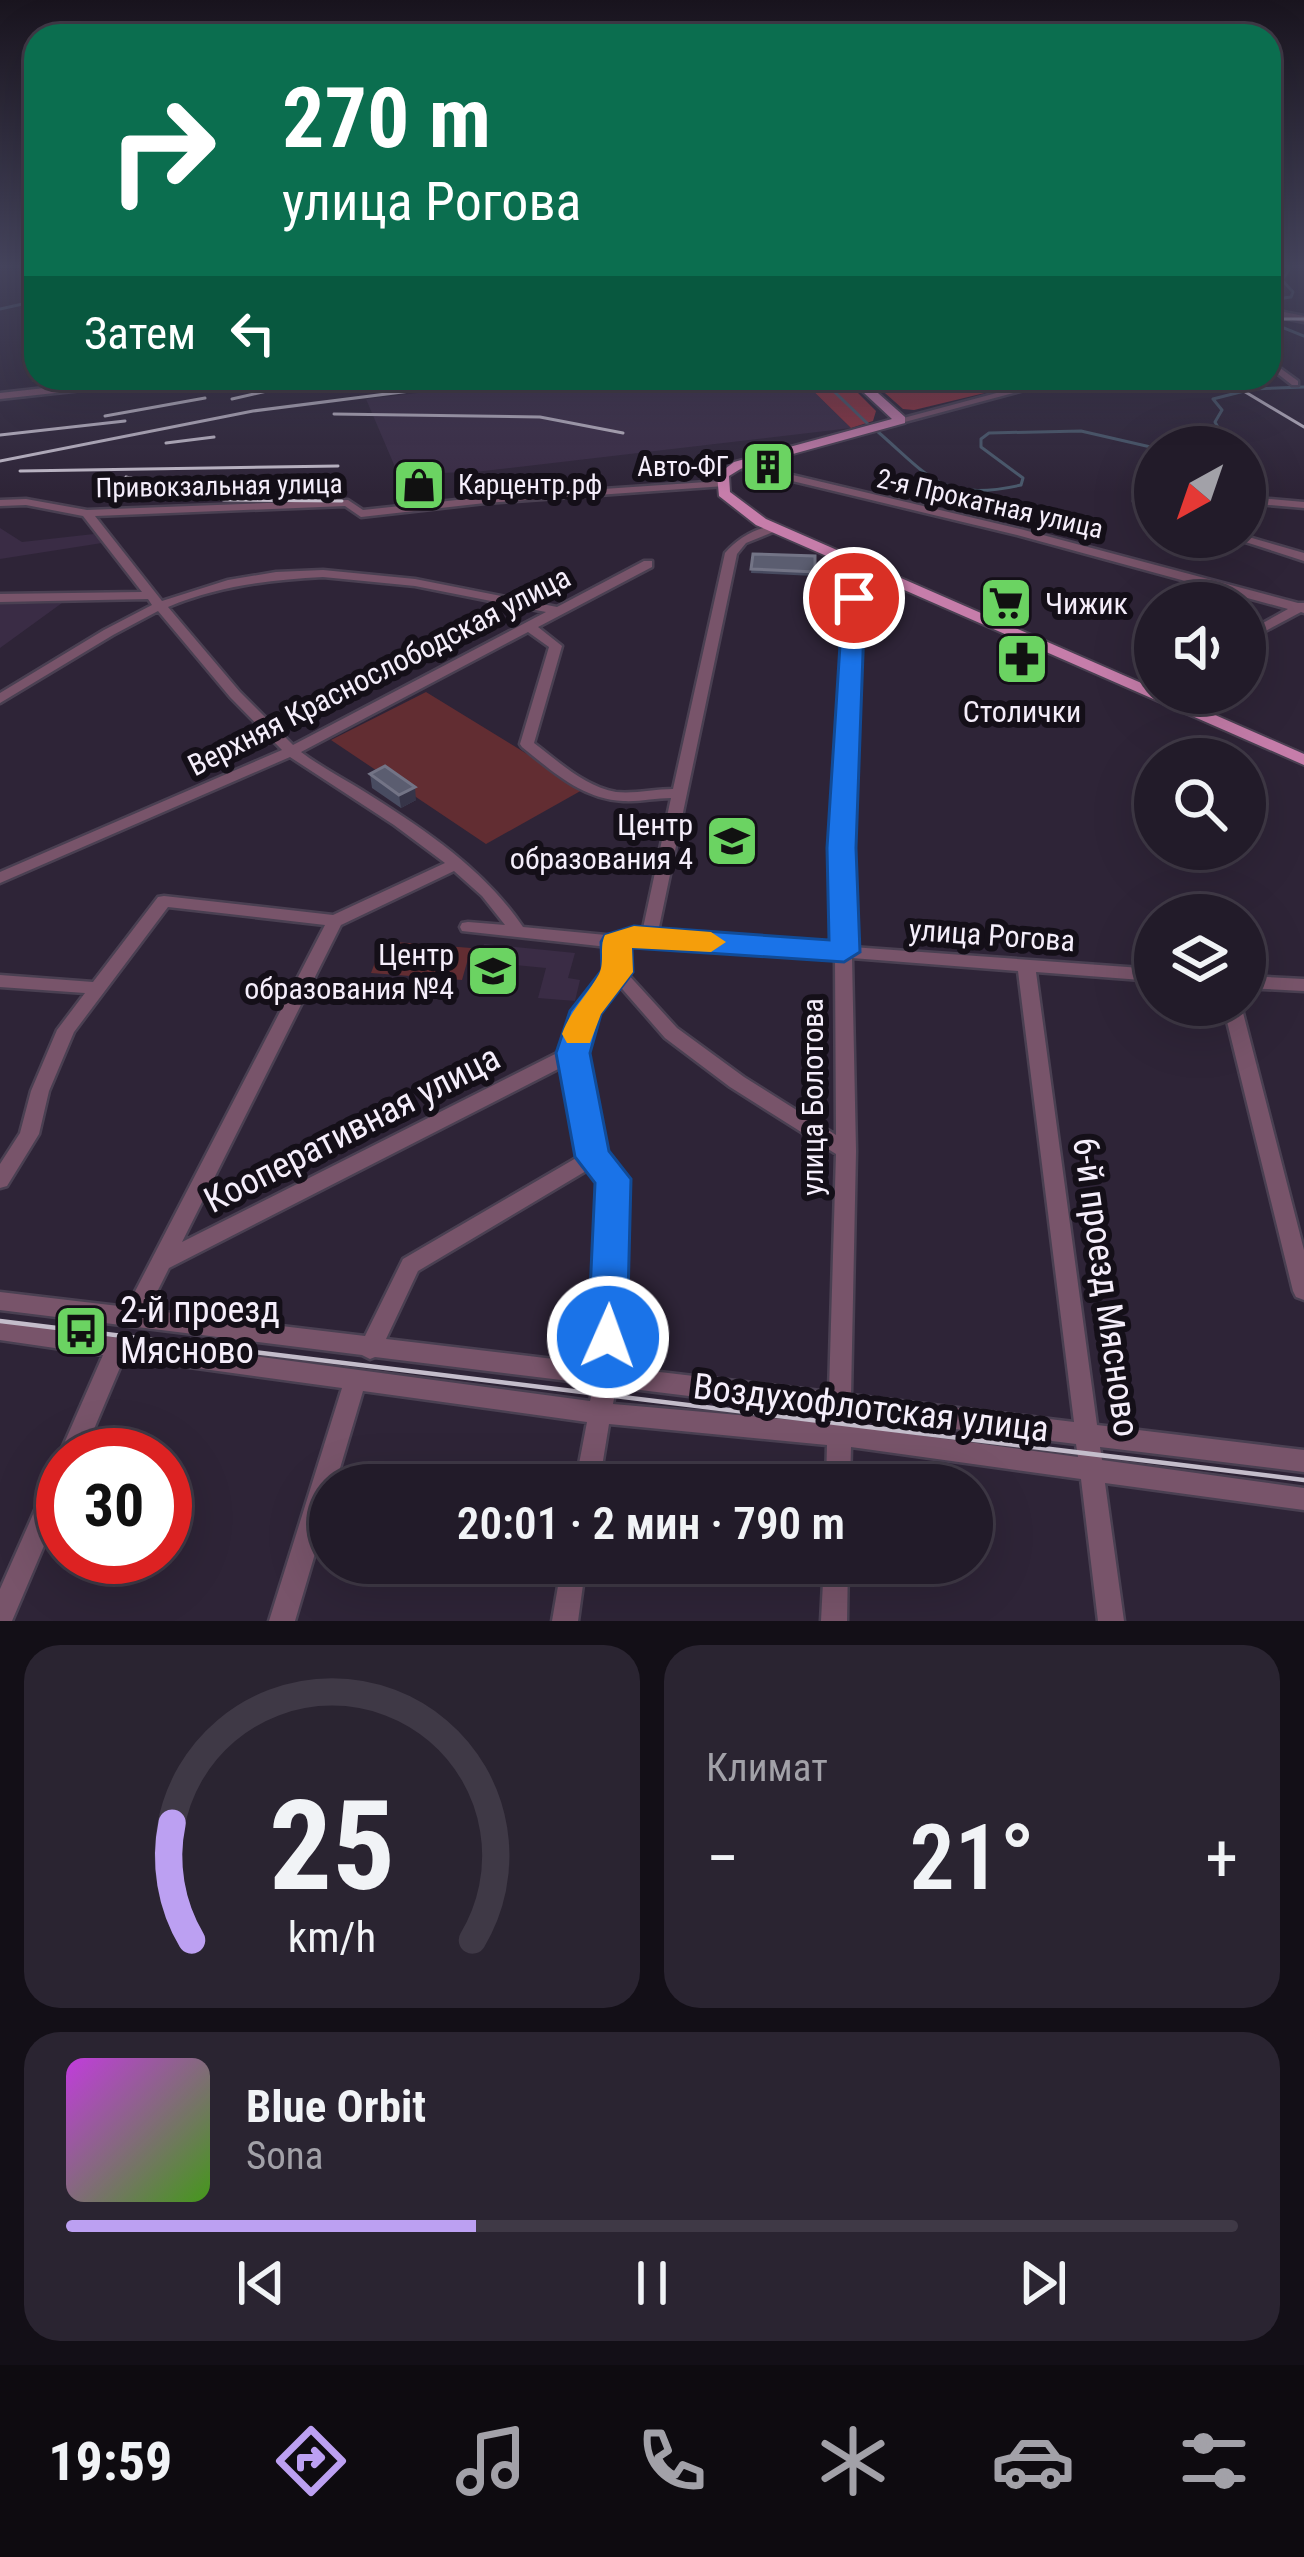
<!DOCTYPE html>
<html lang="ru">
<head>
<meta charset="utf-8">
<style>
  :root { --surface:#221b29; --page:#2a2431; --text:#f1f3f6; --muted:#a2a1a8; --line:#3f3946; --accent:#bca0f2 }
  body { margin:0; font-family:"Roboto Condensed",sans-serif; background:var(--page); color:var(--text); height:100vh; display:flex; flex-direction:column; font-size:45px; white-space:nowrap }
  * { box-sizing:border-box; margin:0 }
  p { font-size:39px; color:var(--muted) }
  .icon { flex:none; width:66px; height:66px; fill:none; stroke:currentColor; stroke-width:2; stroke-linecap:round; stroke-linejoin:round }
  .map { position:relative; height:1621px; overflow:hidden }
  .panel { display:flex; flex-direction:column; gap:24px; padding:24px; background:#130f17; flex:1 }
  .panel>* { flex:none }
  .top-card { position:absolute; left:24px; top:24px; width:1257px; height:366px; border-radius:36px; box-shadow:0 12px 48px #0002,0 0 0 3px var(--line); background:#0b6e4f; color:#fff; overflow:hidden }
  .needle { width:78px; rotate:220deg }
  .controls { position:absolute; left:1134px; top:426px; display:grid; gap:24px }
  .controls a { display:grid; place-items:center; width:132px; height:132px; border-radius:50%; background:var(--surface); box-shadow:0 12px 48px #0002,0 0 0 3px var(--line); font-size:60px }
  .speed { position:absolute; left:36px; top:1428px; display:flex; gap:24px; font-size:60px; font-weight:700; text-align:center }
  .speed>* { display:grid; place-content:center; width:156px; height:156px; border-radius:50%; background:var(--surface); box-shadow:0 12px 48px #0002,0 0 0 3px var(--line); line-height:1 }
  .speed .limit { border:18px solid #d22; background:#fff; color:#111 }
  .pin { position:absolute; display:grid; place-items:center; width:102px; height:102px; color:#fff; margin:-51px; border:6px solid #fff; border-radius:50%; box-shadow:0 3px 12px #0007 }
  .me { position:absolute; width:132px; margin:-66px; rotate:2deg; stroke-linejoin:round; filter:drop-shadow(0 0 9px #0008) }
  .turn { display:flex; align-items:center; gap:42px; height:252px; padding:0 60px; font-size:54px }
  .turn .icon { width:156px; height:156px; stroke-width:2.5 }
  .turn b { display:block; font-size:84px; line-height:102px }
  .then { display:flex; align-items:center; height:114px; padding:0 60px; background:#0003; gap:24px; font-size:45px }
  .big { font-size:90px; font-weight:600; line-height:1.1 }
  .panel .card { flex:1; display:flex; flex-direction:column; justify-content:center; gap:18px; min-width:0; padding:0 42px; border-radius:36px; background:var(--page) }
  .panel .dial { align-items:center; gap:0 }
  .dial svg { height:312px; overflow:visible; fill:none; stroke:var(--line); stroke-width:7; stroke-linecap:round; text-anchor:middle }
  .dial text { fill:var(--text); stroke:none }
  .song { display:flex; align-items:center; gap:36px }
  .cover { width:144px; height:144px; border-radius:18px; background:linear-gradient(135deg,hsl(290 70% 55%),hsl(100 70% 35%)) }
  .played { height:12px; border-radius:6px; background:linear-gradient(90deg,var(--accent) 35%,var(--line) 35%) }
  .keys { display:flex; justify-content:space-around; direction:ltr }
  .heat { display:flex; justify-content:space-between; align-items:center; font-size:66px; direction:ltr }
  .panel .tiles { flex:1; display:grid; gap:24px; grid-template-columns:1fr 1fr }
  .card:last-child { grid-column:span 2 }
  .trip { position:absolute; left:309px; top:1464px; width:684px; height:120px; border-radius:60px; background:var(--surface); box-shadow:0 12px 48px #0002,0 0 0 3px var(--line); font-weight:600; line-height:120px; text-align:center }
  .tab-bar { display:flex; height:192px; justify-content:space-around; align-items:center; background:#0e0b10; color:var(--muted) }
  .tab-bar .icon { width:84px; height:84px }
  .tab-bar .selected { color:var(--accent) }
  .tab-bar b { font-size:54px; color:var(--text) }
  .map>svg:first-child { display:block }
  .built { fill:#3a2c45 }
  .green { fill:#622d32 }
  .forest { fill:#91333e }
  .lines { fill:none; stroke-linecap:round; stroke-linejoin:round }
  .stream { stroke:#4a5a6c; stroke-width:3 }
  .minor-casing { stroke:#4a4052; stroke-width:5 }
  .major-casing { stroke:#4a4052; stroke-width:4 }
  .minor { fill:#78546a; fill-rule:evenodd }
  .major { fill:#c67daa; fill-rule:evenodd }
  .tram { stroke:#c4bdcb; stroke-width:4.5 }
  .rail { stroke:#c4bdcb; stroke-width:3 }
  .wall { fill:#484b60 }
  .shaded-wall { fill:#363448 }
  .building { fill:#5b5d70; stroke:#737486; stroke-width:3 }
  .route { fill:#1a73e8; stroke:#114b97; stroke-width:3 }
  .slow { fill:#f59e0b }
  .labels { text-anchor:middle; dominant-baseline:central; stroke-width:12; stroke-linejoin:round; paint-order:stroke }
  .far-poi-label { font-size:27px; fill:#f5eefb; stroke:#140f18; text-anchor:end }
  .far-street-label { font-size:27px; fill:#f5eefb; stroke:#140f18 }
  .poi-label { font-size:30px; fill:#f5eefb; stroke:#140f18; text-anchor:end }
  .street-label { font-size:30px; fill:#f5eefb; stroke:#140f18 }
  .near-street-label { font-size:36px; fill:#f5eefb; stroke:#140f18 }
  .near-poi-label { font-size:36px; fill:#f5eefb; stroke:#140f18; text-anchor:start }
</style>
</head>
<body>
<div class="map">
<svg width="1304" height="1621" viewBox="0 0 1304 1621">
  <rect width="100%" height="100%" fill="#2e2437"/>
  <!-- built -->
  <path class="built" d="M546 378H800L851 428 475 472 398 474 366 399Z
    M0 528 22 542 94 534 102 543 0 559Z
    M0 601 24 604 62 603 0 648Z
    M484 944 575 953 568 978 580 980 575 1001 538 998 546 968 515 965 510 978 473 975Z"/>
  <!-- green -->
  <path class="green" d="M426 692 584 789 486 844 331 740Z
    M383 941 471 948 462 980 371 973Z"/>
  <!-- forest -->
  <path class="forest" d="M800 378H843L876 411 873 421 851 428Z
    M868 378H1047L914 410 903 409Z"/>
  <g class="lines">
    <!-- stream -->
    <path class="stream" d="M1269 300 1291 297 1293 292 1282 280 1292 266
      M0 309 36 301
      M1269 322 1304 336
      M820 378 869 425
      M877 431C930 477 942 503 1021 485L1023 478 981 447V439L989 433 1081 431 1155 448
      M1229 447 1215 422 1222 410 1213 399 1252 389 1304 387"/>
    <!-- minor casing -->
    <g class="minor-casing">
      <path id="minor" d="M1269 266H1277L1269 270Z
        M1269 309 1304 316V322L1269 315Z
        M1269 360 1298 381V385H1292L1269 367Z
        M99 378H113L82 390 0 399V393L81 384Z
        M1053 378H1069L901 423 896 420Z
        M738 462 1024 530 1298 603H1304V613L1301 612 1245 642V633L1288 609 1017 535 734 467V463Z
        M721 481 725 482V486L485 503 361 517 345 506 95 516 162 601 228 580 276 572 323 570 415 579 557 607 644 561H652V567L538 627 562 646 534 743C558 761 585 787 616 792 635 794 654 789 673 789L725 553C738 538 758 526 778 526V530L746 543 737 554 658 932 835 945 834 848 846 609 851 588 868 569H876L878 572 863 589 858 609 850 848 852 947 1155 969V981L1036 972 1097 1425 1304 1450V1472L1100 1447 1102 1460 1304 1488V1510L1105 1483 1124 1621H1098L1081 1479 851 1447 850 1485H826L827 1445 609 1424 599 1485H575L587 1422 363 1391 335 1485H330V1503L295 1621H269L342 1388 124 1358 83 1455H63V1501L12 1621H0V1589L55 1465 62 1462 59 1455 103 1355 0 1340V1322L590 1401 594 1384 375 1357 370 1359 362 1355 0 1310V1292L127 1307 325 925 168 907 74 1032 49 1091 39 1134 7 1186 0 1188V1164L20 1133 31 1091 57 1030 85 993 0 987V975L93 982 158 897 164 896 333 915 445 863 394 825 290 757 0 883V872L282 750 230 697 158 611 113 635 0 703V693L104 630 152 605 148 599 0 602V594L142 592 83 516 26 505 0 506V500L26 499 87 510 348 500 363 510 485 497ZM323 577 415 586 546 612 293 745 240 692 168 607C218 586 269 580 323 577ZM528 632 549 647 520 744 522 747C552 771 582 799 623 801 639 802 655 798 671 798L642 933 616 936 523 927C484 869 424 829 365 792 344 779 321 767 301 752ZM454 871 482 896 505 925 468 922 462 923 460 927 462 931 608 947V971L577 1011 565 1049 182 1242 341 925ZM649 943 835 957 836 1135 744 1077 677 1028 625 971V946ZM852 958 1018 971 1074 1422 851 1395 856 1151ZM617 983 665 1038 730 1087 836 1154 829 1392 617 1367 623 1179 602 1154 582 1053 594 1013ZM566 1065 583 1154 403 1259 365 1336 148 1310 169 1268ZM591 1168 603 1181 595 1364 386 1339 418 1271ZM616 1387 828 1413V1423L613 1404ZM851 1416 1076 1444 1078 1457 851 1426Z
        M1155 489V496L1146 501 1155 508V516L1134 501Z
        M1245 497 1304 502V508L1245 503Z
        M1245 536 1304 553V561L1230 537Z
        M1245 976 1304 979V991L1245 988Z
        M1223 1005H1241L1304 1250V1300L1296 1297 1293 1291Z
        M562 1563H586L578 1621H552Z
        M824 1563H848L847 1621H821Z"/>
    </g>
    <!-- major casing -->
    <g class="major-casing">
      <path id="major" d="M848 378H861L905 417V423L742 468 729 476 730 492 766 519 1155 689V693H1165L1304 754V765L756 525 719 496 717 475 734 462 892 419Z"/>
    </g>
    <!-- minor -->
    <use href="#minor" class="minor"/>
    <!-- major -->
    <use href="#major" class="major"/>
    <!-- tram -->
    <path class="tram" d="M0 1321 1304 1480"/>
    <!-- rail -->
    <path class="rail" d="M1269 319H1304
      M1222 378 1304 427
      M140 382 156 378
      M232 399 324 378
      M334 414 540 417 623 433
      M105 416 205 398
      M0 435 125 421
      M166 443 214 437
      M0 461 253 411 512 378
      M20 471 338 466
      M126 477 224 500 342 501"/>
  </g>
  <!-- wall -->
  <path class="wall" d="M753 554 815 556 814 576 751 573Z
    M370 774 416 800 401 808 372 788Z"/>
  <!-- shaded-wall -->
  <path class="shaded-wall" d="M36 361V378H45V381L32 382 26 362Z
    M415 787 416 800 401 808 399 795Z"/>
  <!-- building -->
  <path class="building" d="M36 351V361L26 362 27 352Z
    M753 554 815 556V572L751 569Z
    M385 766 415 787 399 795 370 774Z"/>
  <!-- sky -->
  <linearGradient id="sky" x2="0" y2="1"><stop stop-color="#19141e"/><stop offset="0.54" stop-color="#46455e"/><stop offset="1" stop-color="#46455e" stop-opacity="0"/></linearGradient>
  <rect width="1304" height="493" fill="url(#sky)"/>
  <!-- route -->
  <path class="route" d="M854 592 865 598 856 848 860 952 844 962 632 948 633 972 601 1014 590 1053 609 1151 631 1179 627 1337 622 1349 608 1354 593 1349 588 1337 595 1183 575 1157 556 1053 570 1011 602 970 601 942 605 935 634 926 829 940 827 848 843 598Z"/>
  <!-- slow -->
  <path class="slow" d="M634 926 711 932 726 942 711 952 632 948 633 972 601 1014 590 1043H567L562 1034C571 1009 587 996 599 974 605 962 599 947 605 935Z"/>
  <!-- icons -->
  <defs>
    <g id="building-square" transform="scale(2.7)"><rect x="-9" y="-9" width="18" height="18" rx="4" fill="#6bd362" stroke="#140f18"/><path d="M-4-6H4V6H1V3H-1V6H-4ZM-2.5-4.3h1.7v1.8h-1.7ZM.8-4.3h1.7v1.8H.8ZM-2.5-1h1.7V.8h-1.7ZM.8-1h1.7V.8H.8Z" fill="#111"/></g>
    <g id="shop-square" transform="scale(2.7)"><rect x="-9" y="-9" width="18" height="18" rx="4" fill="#6bd362" stroke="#140f18"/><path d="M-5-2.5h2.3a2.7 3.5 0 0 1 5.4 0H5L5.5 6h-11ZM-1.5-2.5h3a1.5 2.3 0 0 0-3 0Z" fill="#111"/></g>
    <g id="supermarket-square" transform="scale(2.7)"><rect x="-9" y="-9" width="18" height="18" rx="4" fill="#6bd362" stroke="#140f18"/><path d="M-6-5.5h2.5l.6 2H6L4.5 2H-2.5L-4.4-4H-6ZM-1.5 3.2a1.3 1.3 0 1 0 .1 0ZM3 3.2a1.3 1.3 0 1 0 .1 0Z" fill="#111"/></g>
    <g id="pharmacy-square" transform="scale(2.7)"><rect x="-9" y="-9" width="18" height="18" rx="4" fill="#6bd362" stroke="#140f18"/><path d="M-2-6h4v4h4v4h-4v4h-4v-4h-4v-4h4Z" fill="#111"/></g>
    <g id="school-square" transform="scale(2.7)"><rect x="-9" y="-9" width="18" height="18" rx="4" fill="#6bd362" stroke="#140f18"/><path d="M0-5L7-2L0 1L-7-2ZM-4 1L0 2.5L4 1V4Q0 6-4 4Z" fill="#111"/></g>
    <g id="bus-square" transform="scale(2.7)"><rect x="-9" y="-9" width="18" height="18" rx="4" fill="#6bd362" stroke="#140f18"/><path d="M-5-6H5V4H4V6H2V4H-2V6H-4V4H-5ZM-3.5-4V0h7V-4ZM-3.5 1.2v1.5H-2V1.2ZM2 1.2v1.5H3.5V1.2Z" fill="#111"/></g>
  </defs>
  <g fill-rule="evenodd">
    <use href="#building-square" x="768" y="467"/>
    <use href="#shop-square" x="419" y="485"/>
    <use href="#supermarket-square" x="1006" y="603"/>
    <use href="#pharmacy-square" x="1022" y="659"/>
    <use href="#school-square" x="732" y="841"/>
    <use href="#school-square" x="493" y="971"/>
    <use href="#bus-square" x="81" y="1331"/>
  </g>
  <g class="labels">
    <!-- far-poi labels -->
    <g class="far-poi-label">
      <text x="729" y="467">Авто-ФГ</text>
      <text x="458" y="485" text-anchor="start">Карцентр.рф</text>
    </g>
    <!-- far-street labels -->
    <g class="far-street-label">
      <text transform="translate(219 486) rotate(-1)">Привокзальная улица</text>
      <text transform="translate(990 504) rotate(13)">2-я Прокатная улица</text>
    </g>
    <!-- poi labels -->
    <g class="poi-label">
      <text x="1045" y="603" text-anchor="start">Чижик</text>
      <text x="1022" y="711" text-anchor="middle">Столички</text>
      <text x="693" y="824">Центр<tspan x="693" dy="34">образования 4</tspan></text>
      <text x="454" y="954">Центр<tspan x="454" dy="34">образования №4</tspan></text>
    </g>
    <!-- street labels -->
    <g class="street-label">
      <text transform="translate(379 671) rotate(-27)">Верхняя Краснослободская улица</text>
      <text transform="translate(992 935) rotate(4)">улица Рогова</text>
      <text transform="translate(812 1097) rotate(-90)">улица Болотова</text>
    </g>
    <!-- near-street labels -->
    <g class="near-street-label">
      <text transform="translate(352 1129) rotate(-27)">Кооперативная улица</text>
      <text transform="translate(1106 1287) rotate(82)">6-й проезд Мясново</text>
      <text transform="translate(871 1408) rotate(7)">Воздухофлотская улица</text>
    </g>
    <!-- near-poi labels -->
    <g class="near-poi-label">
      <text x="120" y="1310">2-й проезд<tspan x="120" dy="41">Мясново</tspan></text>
    </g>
  </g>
</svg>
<div class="controls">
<a><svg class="needle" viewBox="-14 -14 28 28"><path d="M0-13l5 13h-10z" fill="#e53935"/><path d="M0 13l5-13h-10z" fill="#a2a1a8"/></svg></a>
<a><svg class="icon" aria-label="sound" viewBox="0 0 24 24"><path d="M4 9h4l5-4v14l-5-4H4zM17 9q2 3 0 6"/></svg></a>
<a><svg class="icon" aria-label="search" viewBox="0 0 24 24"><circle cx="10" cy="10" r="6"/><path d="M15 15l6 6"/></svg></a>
<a><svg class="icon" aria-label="layers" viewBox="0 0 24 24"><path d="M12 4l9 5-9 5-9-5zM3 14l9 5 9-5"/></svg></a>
</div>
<div class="speed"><div class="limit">30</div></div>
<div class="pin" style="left:854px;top:598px;background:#d93025"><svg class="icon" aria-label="arrive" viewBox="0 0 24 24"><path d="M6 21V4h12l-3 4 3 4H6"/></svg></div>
<svg class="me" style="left:608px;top:1337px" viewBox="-20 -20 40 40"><circle r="17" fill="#1a73e8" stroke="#fff" stroke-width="3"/><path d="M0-11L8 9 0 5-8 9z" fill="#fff"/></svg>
<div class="trip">20:01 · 2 мин · 790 m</div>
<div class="top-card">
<div class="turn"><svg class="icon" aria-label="right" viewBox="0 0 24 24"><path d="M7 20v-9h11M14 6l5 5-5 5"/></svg><div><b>270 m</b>улица Рогова</div></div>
<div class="then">Затем<svg class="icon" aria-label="left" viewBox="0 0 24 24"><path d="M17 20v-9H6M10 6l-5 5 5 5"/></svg></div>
</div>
</div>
<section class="panel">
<div class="tiles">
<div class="card dial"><svg viewBox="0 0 100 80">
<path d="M14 69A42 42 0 1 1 86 69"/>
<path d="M14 69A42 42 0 0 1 9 39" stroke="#bca0f2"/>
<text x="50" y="56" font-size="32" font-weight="700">25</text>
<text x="50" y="72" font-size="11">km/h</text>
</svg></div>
<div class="card"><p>Климат</p>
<div class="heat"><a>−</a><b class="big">21°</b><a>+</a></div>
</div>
<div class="card">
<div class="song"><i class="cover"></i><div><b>Blue Orbit</b><p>Sona</p></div></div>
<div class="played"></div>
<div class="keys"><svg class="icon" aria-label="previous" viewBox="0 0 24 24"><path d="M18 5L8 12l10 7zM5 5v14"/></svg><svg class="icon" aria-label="pause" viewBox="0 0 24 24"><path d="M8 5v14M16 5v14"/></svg><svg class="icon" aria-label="next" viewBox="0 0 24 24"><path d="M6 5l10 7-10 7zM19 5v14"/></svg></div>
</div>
</div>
</section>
<nav class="tab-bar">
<b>19:59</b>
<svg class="icon selected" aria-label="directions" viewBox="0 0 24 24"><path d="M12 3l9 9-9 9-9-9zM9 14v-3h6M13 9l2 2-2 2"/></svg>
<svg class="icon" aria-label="music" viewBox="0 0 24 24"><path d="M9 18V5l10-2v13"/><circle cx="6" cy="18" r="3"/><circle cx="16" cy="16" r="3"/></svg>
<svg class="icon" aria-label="phone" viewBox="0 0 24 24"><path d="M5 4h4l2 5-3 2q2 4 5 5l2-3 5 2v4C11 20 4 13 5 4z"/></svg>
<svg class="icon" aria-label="climate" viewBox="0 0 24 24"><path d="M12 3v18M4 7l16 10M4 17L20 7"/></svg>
<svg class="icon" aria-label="car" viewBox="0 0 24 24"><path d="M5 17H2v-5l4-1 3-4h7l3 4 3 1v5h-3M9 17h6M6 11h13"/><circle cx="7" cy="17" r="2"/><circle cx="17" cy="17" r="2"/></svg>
<svg class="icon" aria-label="filters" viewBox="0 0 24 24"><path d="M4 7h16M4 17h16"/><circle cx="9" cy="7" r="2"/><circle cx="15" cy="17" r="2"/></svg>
</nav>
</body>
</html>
